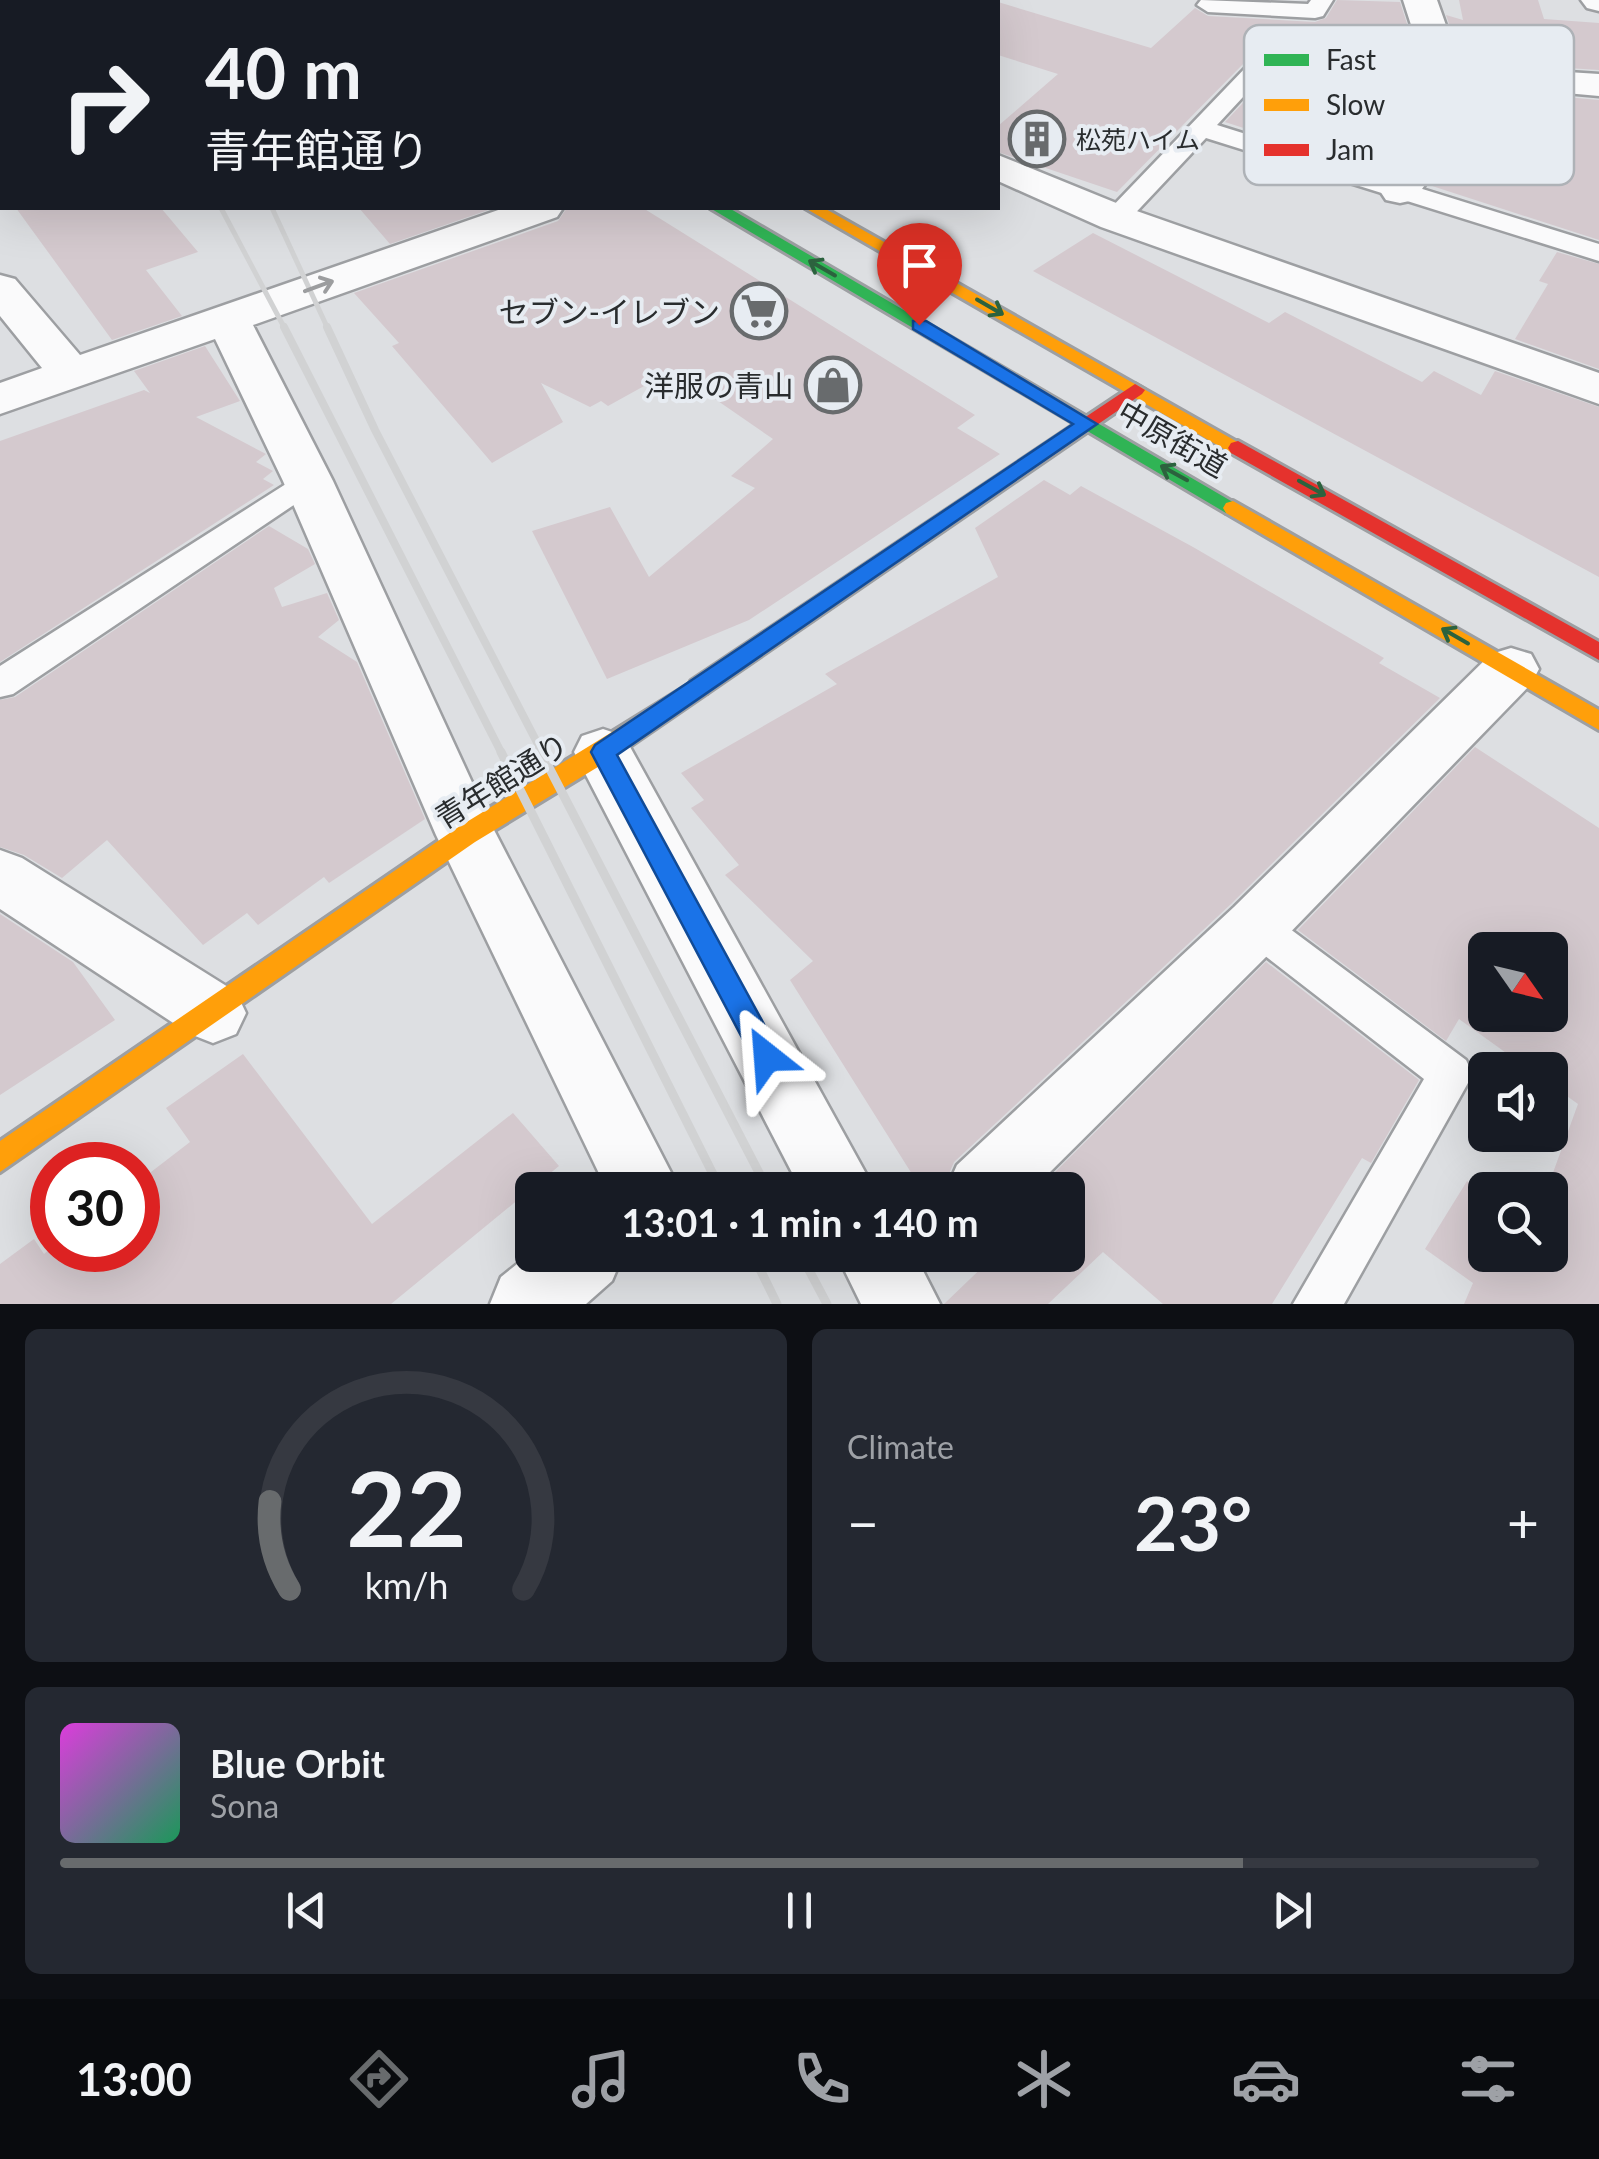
<!DOCTYPE html>
<html lang="en">
<head>
<meta charset="utf-8">
<style>
  :root { --surface:#171b24; --page:#242831; --text:#f1f3f6; --muted:#9ea1a6; --line:#363941; --accent:#686b6d }
  body { margin:0; font-family:Lato,"Noto Sans JP",sans-serif; background:var(--page); color:var(--text); height:100vh; display:flex; flex-direction:column; font-size:38px; white-space:nowrap }
  * { box-sizing:border-box; margin:0 }
  p { font-size:32px; color:var(--muted) }
  .icon { flex:none; width:55px; height:55px; fill:none; stroke:currentColor; stroke-width:2; stroke-linecap:round; stroke-linejoin:round }
  .map { position:relative; height:1304px; overflow:hidden }
  .side { display:flex; flex-direction:column; gap:25px; padding:25px; background:#0d0f14; flex:1 }
  .side>* { flex:none }
  .hud { position:absolute; left:0px; top:0px; width:1000px; height:210px; box-shadow:0 10px 40px #0002; background:#171b24; color:var(--text); overflow:hidden }
  .needle { width:65px; rotate:124deg }
  .buttons { position:absolute; left:1468px; top:932px; display:grid; gap:20px }
  .buttons a { display:grid; place-items:center; width:100px; height:100px; border-radius:15px; background:var(--surface); box-shadow:0 10px 40px #0002; font-size:50px }
  .speed { position:absolute; left:30px; top:1142px; display:flex; gap:20px; font-size:50px; font-weight:700; text-align:center }
  .speed>* { display:grid; place-content:center; width:130px; height:130px; border-radius:50%; background:var(--surface); box-shadow:0 10px 40px #0002; line-height:1 }
  .speed .limit { border:15px solid #d22; background:#fff; color:#111 }
  .pin { position:absolute; display:grid; place-items:center; width:85px; height:85px; color:#fff; margin:-102px -42px; border-radius:50% 50% 50% 0; rotate:-45deg; box-shadow:0 0 10px #0007 }
  .pin .icon { rotate:45deg }
  .me { position:absolute; width:110px; margin:-55px; rotate:332deg; stroke-linejoin:round; filter:drop-shadow(0 0 8px #0008) }
  .turn { display:flex; align-items:center; gap:35px; height:210px; padding:0 40px; font-size:45px }
  .turn .icon { width:130px; height:130px; stroke-width:2.5 }
  .turn b { display:block; font-size:70px; line-height:85px }
  .big { font-size:75px; font-weight:700; line-height:1.1 }
  .side .widget { flex:1; display:flex; flex-direction:column; justify-content:center; gap:15px; min-width:0; padding:0 35px; border-radius:15px; background:var(--page) }
  .side .dial { align-items:center; gap:0 }
  .dial svg { height:260px; overflow:visible; fill:none; stroke:var(--line); stroke-width:7; stroke-linecap:round; text-anchor:middle }
  .dial text { fill:var(--text); stroke:none }
  .song { display:flex; align-items:center; gap:30px }
  .cover { width:120px; height:120px; border-radius:15px; background:linear-gradient(135deg,hsl(300 70% 55%),hsl(150 70% 35%)) }
  .played { height:10px; border-radius:5px; background:linear-gradient(90deg,var(--accent) 80%,var(--line) 80%) }
  .keys { display:flex; justify-content:space-around; direction:ltr }
  .heat { display:flex; justify-content:space-between; align-items:center; font-size:55px; direction:ltr }
  .side .tiles { flex:1; display:grid; gap:25px; grid-template-columns:1fr 1fr }
  .widget:last-child { grid-column:span 2 }
  .trip { position:absolute; left:515px; top:1172px; width:570px; height:100px; border-radius:15px; background:var(--surface); box-shadow:0 10px 40px #0002; font-weight:700; line-height:100px; text-align:center }
  .tabs { display:flex; height:160px; justify-content:space-around; align-items:center; background:#090b0e; color:var(--muted) }
  .tabs .icon { width:70px; height:70px }
  .tabs .selected { color:var(--accent) }
  .tabs b { font-size:45px; color:var(--text) }
  .map>svg:first-child { display:block }
  .building { fill:#d4c9ce; fill-rule:evenodd }
  .lines { fill:none; stroke-linecap:round; stroke-linejoin:round }
  .lane-casing { stroke:#9d9fa2; stroke-width:5 }
  .street-casing { stroke:#9d9fa2; stroke-width:5 }
  .fast-casing { stroke:#9d9fa2; stroke-width:6 }
  .slow-casing { stroke:#9d9fa2; stroke-width:6 }
  .jam-casing { stroke:#9d9fa2; stroke-width:6 }
  .lane { fill:#fafafb; fill-rule:evenodd }
  .street { fill:#fafafb; fill-rule:evenodd }
  .fast { fill:#30b455; fill-rule:evenodd }
  .slow { fill:#ff9f0a; fill-rule:evenodd }
  .jam { fill:#e5322d; fill-rule:evenodd }
  .rail-far2 { stroke:#d1d2d3; stroke-width:5 }
  .rail-far1 { stroke:#d1d2d3; stroke-width:8 }
  .rail { stroke:#d1d2d3; stroke-width:9 }
  .oneway { stroke:#2c623e }
  .oneway2 { stroke:#9c9d9f }
  .route { fill:#1a73e8; stroke:#114b97; stroke-width:2.5 }
  .labels { text-anchor:middle; dominant-baseline:central; stroke-width:8; stroke-linejoin:round; paint-order:stroke }
  .far-poi-label { font-size:25px; fill:#292c2e; stroke:#e7ecf2; text-anchor:start }
  .poi-label { font-size:30px; fill:#292c2e; stroke:#e7ecf2; text-anchor:end }
  .street-label { font-size:30px; fill:#292c2e; stroke:#e7ecf2 }
  .key { fill:#e7ecf2; stroke:#aeb2b7; stroke-width:2.5 }
  .key-label { font-size:28px; fill:#292c2e }
</style>
</head>
<body>
<div class="map">
<svg width="1599" height="1304" viewBox="0 0 1599 1304">
  <rect width="100%" height="100%" fill="#dddfe2"/>
  <!-- building -->
  <path class="building" d="M1337 0 1400 2 1435 111 1416 137 1349 115 1315 151 1225 122 1273 71 1272 65 1257 57 1247 60 1117 192 998 152V126L1058 74 998 55V2L1151 48 1195 8 1208 16 1315 22 1326 18Z
    M1459 0H1538L1544 19 1599 23V70L1521 65 1506 70 1499 80 1509 92 1599 100V240L1429 185 1480 115 1446 15 1463 20Z
    M16 208H161L198 252 146 270 182 316 112 340Z
    M359 208H494L390 244Z
    M567 208H643L975 415 957 428 1000 454 749 620 607 679 532 531 610 507 649 577 755 488 731 476 773 439 673 370 608 406 601 401 590 407 541 383 563 422 492 463 392 346 399 343 354 293 558 221Z
    M1093 233 1269 323 1285 312 1422 382 1434 371 1481 395 1495 371 1599 407V577L1033 271Z
    M1557 252 1599 264V369L1515 339 1548 284 1539 281Z
    M205 346 240 401 196 417 266 454 256 462 273 471 263 479 274 485 0 662V441L144 390 150 393 134 371Z
    M1044 480 1070 495 1081 486 1193 547 1384 658 1379 663 1440 698 1231 904 954 1162 942 1190H922L790 980 813 961 725 875 739 865 691 808 704 800 681 773 837 684 825 674 998 577 975 528Z
    M269 526 308 549 315 564 274 588 282 607 327 593 339 620 318 637 357 662 425 819 329 883 324 877 258 925 247 913 203 945 107 840 62 878 24 855 0 847V700L15 697Z
    M1475 747 1599 828V1304H1464L1473 1283 1425 1249 1467 1181 1485 1193V1255H1550V1181L1578 1104 1550 1084V1070H1530L1459 1019 1446 1041 1298 930ZM1485 950H1550V1015H1485Z
    M0 914 73 962 115 1020 0 1095Z
    M1266 962 1419 1080 1371 1163 1362 1158 1272 1304H1163L1103 1252 1048 1304H944L995 1255H1068V1190H1037Z
    M243 1054 372 1224 513 1113 559 1166 391 1304H0V1264L34 1239 44 1254 52 1247 138 1250V1182L190 1142 166 1108Z"/>
  <g class="lines">
    <!-- lane casing -->
    <g class="lane-casing">
      <path id="lane" d="M1201 0 1308 4 1311 0H1333L1323 16 1315 18 1208 12 1197 5Z
        M1258 61 1270 68 1217 125 1599 244V261L1206 138 1125 224H1107L1103 218 1107 212 1250 63Z
        M308 470 319 474 324 481 319 488 13 694 0 697V666Z
        M1256 909 1270 914 1466 1060 1473 1074 1344 1304H1293L1424 1079 1242 938 1236 926 1242 914Z"/>
    </g>
    <!-- street casing -->
    <g class="street-casing">
      <path id="street" d="M1403 0H1437L1477 113 1414 200 1400 203 1386 200 1380 191 1439 112Z
        M1581 0H1599V11L1587 8Z
        M1522 69 1599 74V96L1509 88 1503 80 1509 72Z
        M998 155 1131 209 1599 373V404L1101 227 998 181Z
        M504 208H563L557 217 253 325 333 481 494 830 680 1190H607L436 835 283 481 215 339 0 414V383L42 368 0 316V275L15 279 80 355Z
        M1511 648 1531 654 1539 669 1531 684 1278 945 1032 1190H946L957 1165 1234 907 1491 654Z
        M603 729 624 736 875 1190H801L574 752 582 736Z
        M0 850 22 858 236 992 246 1013 236 1034 213 1043 190 1034 0 909Z
        M532 1252V1255H623L612 1281 586 1304H490L501 1277Z
        M837 1255H915L940 1304H861Z"/>
    </g>
    <!-- fast casing -->
    <g class="fast-casing">
      <path id="fast" d="M456 0H473L474 2H458Z
        M710 208H729L1243 508 1240 513H1226Z"/>
    </g>
    <!-- slow casing -->
    <g class="slow-casing">
      <path id="slow" d="M388 0H404L405 2H390Z
        M805 208H824L1248 448 1238 455 1231 453Z
        M1233 501 1599 710V730L1226 513 1223 508 1226 503Z
        M699 678 707 681 710 687 707 693 611 759 475 842 0 1172V1141L457 828Z"/>
    </g>
    <!-- jam casing -->
    <g class="jam-casing">
      <path id="jam" d="M1135 384 1145 390 1142 394 707 693H691L688 687 691 681Z
        M1238 441 1599 642V660L1231 453 1228 448 1231 443Z"/>
    </g>
    <!-- lane -->
    <use href="#lane" class="lane"/>
    <!-- street -->
    <use href="#street" class="street"/>
    <!-- fast -->
    <use href="#fast" class="fast"/>
    <!-- slow -->
    <use href="#slow" class="slow"/>
    <!-- jam -->
    <use href="#jam" class="jam"/>
    <!-- rail-far2 -->
    <path class="rail-far2" d="M221 208 285 329
      M272 208 328 329"/>
    <!-- rail-far1 -->
    <path class="rail-far1" d="M284 327 502 754
      M327 327 375 430 543 754"/>
    <!-- rail -->
    <path class="rail" d="M501 752 721 1190
      M541 752 768 1190
      M753 1255 777 1304
      M801 1255 827 1304"/>
  </g>
  <!-- one-way arrows -->
  <defs><path id="oneway-shaft" d="M-6 0H5M1.5-3L5.5 0L1.5 3" fill="none" stroke-width="1.6" stroke-linecap="round" stroke-linejoin="round" transform="scale(2.5)"/></defs>
  <g class="oneway">
    <use href="#oneway-shaft" transform="translate(822 268) rotate(-150)"/>
    <use href="#oneway-shaft" transform="translate(990 307) rotate(30)"/>
    <use href="#oneway-shaft" transform="translate(1174 473) rotate(-151)"/>
    <use href="#oneway-shaft" transform="translate(1312 488) rotate(29)"/>
    <use href="#oneway-shaft" transform="translate(1455 636) rotate(-150)"/>
  </g>
  <use class="oneway2" href="#oneway-shaft" transform="translate(319 286) rotate(-20)"/>
  <!-- route -->
  <path class="route" d="M913 321H926L1097 424 617 755 777 1048 781 1057 777 1066 767 1070 757 1066 591 752 595 745 1073 424 913 329Z"/>
  <!-- icons -->
  <defs>
    <g id="building-ring" transform="scale(2.875)"><circle r="9.5" fill="#e7ecf2" stroke="#686b6d" stroke-width="1.5"/><path d="M-4-6H4V6H1V3H-1V6H-4ZM-2.5-4.3h1.7v1.8h-1.7ZM.8-4.3h1.7v1.8H.8ZM-2.5-1h1.7V.8h-1.7ZM.8-1h1.7V.8H.8Z" fill="#686b6d"/></g>
    <g id="supermarket-ring" transform="scale(2.875)"><circle r="9.5" fill="#e7ecf2" stroke="#686b6d" stroke-width="1.5"/><path d="M-6-5.5h2.5l.6 2H6L4.5 2H-2.5L-4.4-4H-6ZM-1.5 3.2a1.3 1.3 0 1 0 .1 0ZM3 3.2a1.3 1.3 0 1 0 .1 0Z" fill="#686b6d"/></g>
    <g id="shop-ring" transform="scale(2.875)"><circle r="9.5" fill="#e7ecf2" stroke="#686b6d" stroke-width="1.5"/><path d="M-5-2.5h2.3a2.7 3.5 0 0 1 5.4 0H5L5.5 6h-11ZM-1.5-2.5h3a1.5 2.3 0 0 0-3 0Z" fill="#686b6d"/></g>
  </defs>
  <g fill-rule="evenodd">
    <use href="#building-ring" x="1037" y="139"/>
    <use href="#supermarket-ring" x="759" y="311"/>
    <use href="#shop-ring" x="833" y="385"/>
  </g>
  <g class="labels">
    <!-- far-poi labels -->
    <g class="far-poi-label">
      <text x="1076" y="139">松苑ハイム</text>
    </g>
    <!-- poi labels -->
    <g class="poi-label">
      <text x="720" y="311">セブン-イレブン</text>
      <text x="794" y="385">洋服の青山</text>
    </g>
    <!-- street labels -->
    <g class="street-label">
      <text transform="translate(1173 438) rotate(30)">中原街道</text>
      <text transform="translate(501 780) rotate(-32)">青年館通り</text>
    </g>
  </g>
  <!-- legend -->
  <rect x="1244" y="25" width="330" height="160" rx="15" class="key"/>
  <rect x="1264" y="54" width="45" height="12" fill="#30b455"/>
  <rect x="1264" y="99" width="45" height="12" fill="#ff9f0a"/>
  <rect x="1264" y="144" width="45" height="12" fill="#e5322d"/>
  <g class="key-label">
    <text x="1326" y="70">Fast</text>
    <text x="1326" y="115">Slow</text>
    <text x="1326" y="160">Jam</text>
  </g>
</svg>
<div class="buttons">
<a><svg class="needle" viewBox="-14 -14 28 28"><path d="M0-13l5 13h-10z" fill="#e53935"/><path d="M0 13l5-13h-10z" fill="#9ea1a6"/></svg></a>
<a><svg class="icon" aria-label="sound" viewBox="0 0 24 24"><path d="M4 9h4l5-4v14l-5-4H4zM17 9q2 3 0 6"/></svg></a>
<a><svg class="icon" aria-label="search" viewBox="0 0 24 24"><circle cx="10" cy="10" r="6"/><path d="M15 15l6 6"/></svg></a>
</div>
<div class="speed"><div class="limit">30</div></div>
<div class="pin" style="left:919px;top:325px;background:#d93025"><svg class="icon" aria-label="arrive" viewBox="0 0 24 24"><path d="M6 21V4h12l-3 4 3 4H6"/></svg></div>
<svg class="me" style="left:767px;top:1057px" viewBox="-20 -20 40 40"><path d="M0-17L14 15 0 8-14 15z" fill="#1a73e8" stroke="#fff" stroke-width="4"/></svg>
<div class="trip">13:01 · 1 min · 140 m</div>
<div class="hud">
<div class="turn"><svg class="icon" aria-label="right" viewBox="0 0 24 24"><path d="M7 20v-9h11M14 6l5 5-5 5"/></svg><div><b>40 m</b>青年館通り</div></div>
</div>
</div>
<section class="side">
<div class="tiles">
<div class="widget dial"><svg viewBox="0 0 100 80">
<path d="M14 69A42 42 0 1 1 86 69"/>
<path d="M14 69A42 42 0 0 1 8 42" stroke="#686b6d"/>
<text x="50" y="56" font-size="32" font-weight="700">22</text>
<text x="50" y="72" font-size="11">km/h</text>
</svg></div>
<div class="widget"><p>Climate</p>
<div class="heat"><a>−</a><b class="big">23°</b><a>+</a></div>
</div>
<div class="widget">
<div class="song"><i class="cover"></i><div><b>Blue Orbit</b><p>Sona</p></div></div>
<div class="played"></div>
<div class="keys"><svg class="icon" aria-label="previous" viewBox="0 0 24 24"><path d="M18 5L8 12l10 7zM5 5v14"/></svg><svg class="icon" aria-label="pause" viewBox="0 0 24 24"><path d="M8 5v14M16 5v14"/></svg><svg class="icon" aria-label="next" viewBox="0 0 24 24"><path d="M6 5l10 7-10 7zM19 5v14"/></svg></div>
</div>
</div>
</section>
<nav class="tabs">
<b>13:00</b>
<svg class="icon selected" aria-label="directions" viewBox="0 0 24 24"><path d="M12 3l9 9-9 9-9-9zM9 14v-3h6M13 9l2 2-2 2"/></svg>
<svg class="icon" aria-label="music" viewBox="0 0 24 24"><path d="M9 18V5l10-2v13"/><circle cx="6" cy="18" r="3"/><circle cx="16" cy="16" r="3"/></svg>
<svg class="icon" aria-label="phone" viewBox="0 0 24 24"><path d="M5 4h4l2 5-3 2q2 4 5 5l2-3 5 2v4C11 20 4 13 5 4z"/></svg>
<svg class="icon" aria-label="climate" viewBox="0 0 24 24"><path d="M12 3v18M4 7l16 10M4 17L20 7"/></svg>
<svg class="icon" aria-label="car" viewBox="0 0 24 24"><path d="M5 17H2v-5l4-1 3-4h7l3 4 3 1v5h-3M9 17h6M6 11h13"/><circle cx="7" cy="17" r="2"/><circle cx="17" cy="17" r="2"/></svg>
<svg class="icon" aria-label="filters" viewBox="0 0 24 24"><path d="M4 7h16M4 17h16"/><circle cx="9" cy="7" r="2"/><circle cx="15" cy="17" r="2"/></svg>
</nav>
</body>
</html>
